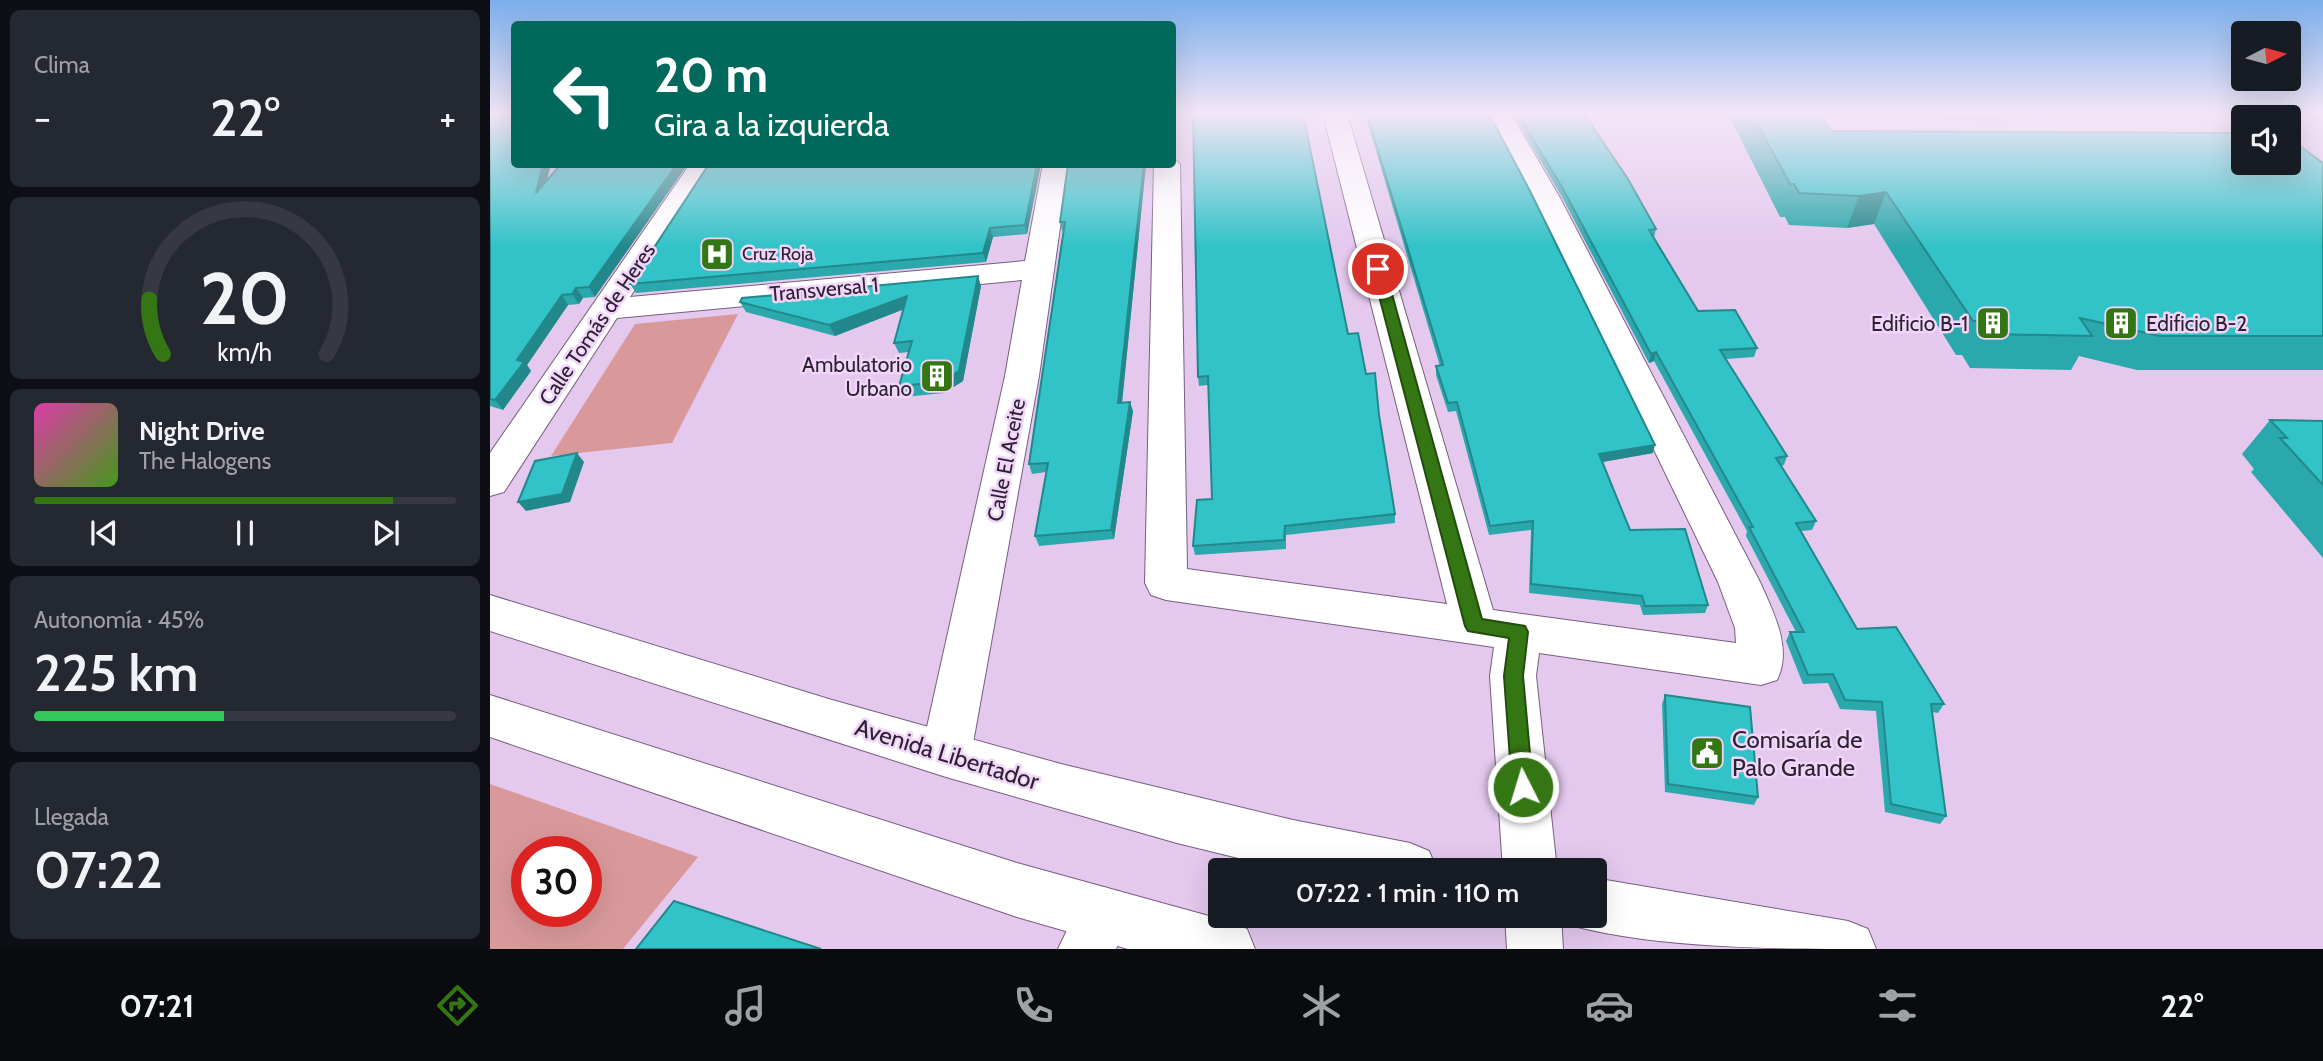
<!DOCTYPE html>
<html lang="es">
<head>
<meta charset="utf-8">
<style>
  :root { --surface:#171b24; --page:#242831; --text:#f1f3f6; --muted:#9ea1a6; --line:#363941; --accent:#357614 }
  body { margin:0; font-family:Cabin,sans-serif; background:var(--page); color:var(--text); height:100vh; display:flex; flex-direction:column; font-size:26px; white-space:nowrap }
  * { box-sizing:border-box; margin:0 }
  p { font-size:23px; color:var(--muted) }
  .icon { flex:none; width:38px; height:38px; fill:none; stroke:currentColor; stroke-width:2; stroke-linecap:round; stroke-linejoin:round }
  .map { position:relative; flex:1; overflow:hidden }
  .sheet { display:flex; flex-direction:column; gap:10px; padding:10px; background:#0d0f14; width:490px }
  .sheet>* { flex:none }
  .hud { position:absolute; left:21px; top:21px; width:665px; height:147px; border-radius:7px; box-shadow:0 7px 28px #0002; background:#00695c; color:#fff; overflow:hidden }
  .needle { width:46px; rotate:84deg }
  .buttons { position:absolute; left:1741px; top:21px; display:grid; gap:14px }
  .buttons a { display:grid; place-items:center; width:70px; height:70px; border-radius:7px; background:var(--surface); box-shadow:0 7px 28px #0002; font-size:35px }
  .speed { position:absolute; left:21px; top:836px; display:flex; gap:14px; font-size:35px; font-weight:700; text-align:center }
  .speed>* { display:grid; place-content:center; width:91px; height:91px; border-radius:50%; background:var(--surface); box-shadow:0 7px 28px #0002; line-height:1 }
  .speed .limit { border:10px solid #d22; background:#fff; color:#111 }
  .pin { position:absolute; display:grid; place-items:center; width:60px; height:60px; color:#fff; margin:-30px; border:4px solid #fff; border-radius:50%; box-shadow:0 2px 7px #0007 }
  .me { position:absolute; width:77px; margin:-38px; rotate:355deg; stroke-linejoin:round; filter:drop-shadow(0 0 5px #0008) }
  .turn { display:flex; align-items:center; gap:24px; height:147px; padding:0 28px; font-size:32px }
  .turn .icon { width:91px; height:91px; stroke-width:2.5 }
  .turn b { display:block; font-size:49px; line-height:60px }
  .big { font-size:52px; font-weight:600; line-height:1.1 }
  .sheet .card { flex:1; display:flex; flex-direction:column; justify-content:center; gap:10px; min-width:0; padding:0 24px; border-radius:10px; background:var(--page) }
  .sheet .dial { align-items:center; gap:0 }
  .dial svg { height:182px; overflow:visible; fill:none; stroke:var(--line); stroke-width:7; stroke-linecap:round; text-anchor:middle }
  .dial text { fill:var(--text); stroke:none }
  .song { display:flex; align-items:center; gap:21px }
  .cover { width:84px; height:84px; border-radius:10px; background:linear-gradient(135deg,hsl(320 70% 55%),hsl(100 70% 35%)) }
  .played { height:7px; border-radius:4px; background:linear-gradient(90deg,var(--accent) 85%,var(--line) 85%) }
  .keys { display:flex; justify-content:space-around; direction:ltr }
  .heat { display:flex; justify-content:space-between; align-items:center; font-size:38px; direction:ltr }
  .charge { height:10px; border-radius:5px; background:linear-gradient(90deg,#34c759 45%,var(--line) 0) }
  .trip { position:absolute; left:718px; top:858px; width:399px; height:70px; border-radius:7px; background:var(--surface); box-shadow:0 7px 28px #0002; font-weight:600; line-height:70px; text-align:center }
  .tab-bar { display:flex; height:112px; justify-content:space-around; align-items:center; background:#090b0e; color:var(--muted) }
  .tab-bar .icon { width:49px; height:49px }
  .tab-bar .current { color:var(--accent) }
  .tab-bar b { font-size:32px; color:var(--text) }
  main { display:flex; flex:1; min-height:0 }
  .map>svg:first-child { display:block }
  .green { fill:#d9999a; fill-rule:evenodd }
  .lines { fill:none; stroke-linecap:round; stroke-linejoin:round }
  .minor-casing { stroke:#785e80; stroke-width:2 }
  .primary-casing { stroke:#785e80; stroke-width:2 }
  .minor { fill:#fff; fill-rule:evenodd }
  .primary { fill:#fff; fill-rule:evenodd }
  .wall { fill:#2aa8ab }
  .shaded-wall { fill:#22888b }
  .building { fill:#31c3c7; stroke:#22888b; stroke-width:2 }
  .route { fill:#357614; stroke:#224d0d; stroke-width:2 }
  .labels { text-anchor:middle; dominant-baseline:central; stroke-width:5; stroke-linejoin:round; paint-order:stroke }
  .far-poi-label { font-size:18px; fill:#2d2230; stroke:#f1d5fb; text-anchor:start }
  .street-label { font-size:21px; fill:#2d2230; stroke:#f1d5fb }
  .poi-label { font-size:21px; fill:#2d2230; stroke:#f1d5fb; text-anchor:end }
  .near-poi-label { font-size:24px; fill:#2d2230; stroke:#f1d5fb; text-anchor:start }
  .near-street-label { font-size:24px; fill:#2d2230; stroke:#f1d5fb }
</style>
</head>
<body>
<main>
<section class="sheet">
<div class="card"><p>Clima</p>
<div class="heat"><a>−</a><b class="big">22°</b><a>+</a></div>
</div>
<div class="card dial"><svg viewBox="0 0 100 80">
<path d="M14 69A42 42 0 1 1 86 69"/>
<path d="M14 69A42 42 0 0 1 8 45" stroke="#357614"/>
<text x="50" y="56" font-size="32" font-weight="700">20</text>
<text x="50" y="72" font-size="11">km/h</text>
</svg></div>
<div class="card">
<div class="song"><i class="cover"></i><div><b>Night Drive</b><p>The Halogens</p></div></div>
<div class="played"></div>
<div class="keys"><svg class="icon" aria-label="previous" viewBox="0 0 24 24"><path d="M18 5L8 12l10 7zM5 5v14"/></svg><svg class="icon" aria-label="pause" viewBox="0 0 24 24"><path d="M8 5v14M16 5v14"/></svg><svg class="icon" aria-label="next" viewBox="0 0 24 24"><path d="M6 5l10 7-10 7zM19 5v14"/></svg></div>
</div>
<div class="card"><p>Autonomía · 45%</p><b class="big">225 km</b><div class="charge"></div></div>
<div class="card"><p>Llegada</p><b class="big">07:22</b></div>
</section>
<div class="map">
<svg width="1833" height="949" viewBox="0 0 1833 949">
  <rect width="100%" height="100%" fill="#e4c8ee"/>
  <!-- green -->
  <path class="green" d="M1358 114H1508L1514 122Z
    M248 314 182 443 61 456 145 324Z
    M0 784 208 857 133 949H0ZM37 852H96V912H37Z"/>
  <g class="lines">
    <!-- minor casing -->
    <g class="minor-casing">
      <path id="minor" d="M833 114H857L1003 610 1246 643 1245 628 1228 582 1042 198 997 114H1021L1070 198 1270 582C1283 612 1303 648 1287 680L1271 685 1049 653 1046 676 1067 870H1013L1000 676 1004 647 676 600 661 595 655 583 664 164H682V157L690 164 697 569 957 604Z
        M200 164H227L140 297 535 261 553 164H579L549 376 481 754 473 770 456 776 439 770 431 754 515 376 532 280 127 318 14 492 0 496V453Z
        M614 887 634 895 642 915 626 949H568L594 895Z"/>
    </g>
    <!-- primary casing -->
    <g class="primary-casing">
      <path id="primary" d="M0 595 342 700 571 764 803 820 920 843 939 851 947 870H797L687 843 456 777 0 631Z
        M0 695 527 863 737 921 757 929 765 949H638L527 917 0 737Z
        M1104 878 1358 921 1378 929 1386 949C1294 949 1171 949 1084 926L1080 915H1104Z
        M1015 915H1071L1073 949H1017Z"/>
    </g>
    <!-- minor -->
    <use href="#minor" class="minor"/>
    <!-- primary -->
    <use href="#primary" class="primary"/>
  </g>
  <!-- wall -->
  <path class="wall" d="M0 114 61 164 57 180 105 297 93 298 89 304 78 305 37 365 41 371 13 410 0 406Z
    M875 114H999L1163 453 1112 462 1140 530 1218 605 1215 613 1153 615 1150 605 1039 593 1041 530 999 535 966 411 958 412 946 375V366H950Z
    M1023 114H1094L1166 229 1164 238 1208 311 1267 348 1264 357 1236 359 1297 456 1294 465 1291 466 1326 521 1322 530 1311 531 1367 629 1454 704 1448 713 1442 712 1456 816 1450 824 1395 812 1386 711 1350 709 1338 683 1313 684 1296 641 1300 632H1306L1256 536 1257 531 1164 361 1159 363 1072 197Z
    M1238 114H1330L1341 131 1833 163V370H1647L1589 356 1581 370 1480 368 1472 355H1466L1384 224 1357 228 1299 225 1295 217H1290Z
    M551 164 537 234 503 237 496 262 146 293 140 284Z
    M656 164 632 403 643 411 624 539 549 546 545 536 556 472 542 474 539 464 573 231H572L570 222Z
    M491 286 473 381 454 393 414 397 409 386 419 352 409 353 404 343 414 309 345 336 256 312 250 302Z
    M858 334 876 374 889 415 905 514V523L796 535V549L705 555 703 546 722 499 718 385 709 386 708 377Z
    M1780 420 1833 421V558L1761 472 1764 469 1752 454Z
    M1175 695 1268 797 1264 805 1175 792 1172 704Z"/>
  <!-- shaded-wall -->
  <path class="shaded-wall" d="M53 164H61L51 202 46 193Z
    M187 164H198L105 297 99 287Z
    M547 164H551L537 234 535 225Z
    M654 164H656L631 412 628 403Z
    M1396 192 1384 224 1357 228 1369 196Z
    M500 228 503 237 496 262 493 253Z
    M488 276 491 286 473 381 454 393 450 382Z
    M86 288 93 298 89 304 82 294Z
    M72 295 78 305 37 365 41 371 13 410 5 400 27 360Z
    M417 296 422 306 345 336 339 325Z
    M1166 352 1164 361 1159 363 1161 354Z
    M640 402 643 411 624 539 621 530Z
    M1165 445 1163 453 1107 463 1109 454Z
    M87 453 94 462 80 502 36 511 28 502Z"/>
  <!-- building -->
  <path class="building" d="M0 114H24V164H53L46 193 71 164H187L99 287 86 288 82 294 72 295 27 360 34 362 5 400 0 399Z
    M703 114H813L858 334 868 333 876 374 885 373 889 415 905 514 795 526 794 540 703 546 707 500 722 499 718 376 708 377Z
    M877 114H999L1040 191 1165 445 1109 454 1140 530 1195 529 1218 605 1155 606 1152 596 1041 584 1043 521 1000 526 967 402 958 403 946 366 953 365Z
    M1028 114H1094L1138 179 1166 229 1159 230 1208 311 1245 310 1267 348 1230 350 1297 456 1286 458 1326 521 1306 523 1367 629 1406 627 1454 704H1441L1456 816 1401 804 1392 702 1355 700 1343 674 1318 675 1300 632H1314L1259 527H1263L1166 352 1161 354 1073 189Z
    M1262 114H1330L1341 131 1754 133V163H1799V141H1803L1833 163V336H1670L1590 318 1602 336 1497 334 1489 321H1483L1396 192 1369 196 1309 193 1304 184H1300Z
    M219 164H547L535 225 500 228 493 253 140 284Z
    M578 164H654L628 403 640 402 621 530 545 536 558 463 539 464 575 222H570Z
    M488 276 469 371 450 382 409 386 422 341 404 343 417 296 339 325 250 302 252 298Z
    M1780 420 1833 421V485L1790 438H1797Z
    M87 453 72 494 28 502 45 461Z
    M1175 695 1260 707 1268 797 1178 784Z
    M184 901 331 949H146Z"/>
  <!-- sky -->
  <linearGradient id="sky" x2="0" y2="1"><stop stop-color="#7bafeb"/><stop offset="0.46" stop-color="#f3e6f7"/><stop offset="1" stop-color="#f3e6f7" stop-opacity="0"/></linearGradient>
  <rect width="1833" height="247" fill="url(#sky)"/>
  <!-- route -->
  <path class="route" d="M888 265 895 269 992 619 1035 626 1038 632 1033 676 1043 787 1040 793 1033 796 1025 793 1022 787 1014 676 1019 638 978 631 975 626 882 269Z"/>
  <!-- icons -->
  <defs>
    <g id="hospital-square" transform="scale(1.75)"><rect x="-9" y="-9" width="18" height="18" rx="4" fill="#357614" stroke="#f1d5fb"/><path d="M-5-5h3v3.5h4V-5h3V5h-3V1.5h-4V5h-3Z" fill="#fff"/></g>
    <g id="building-square" transform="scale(1.75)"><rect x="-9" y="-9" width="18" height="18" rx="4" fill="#357614" stroke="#f1d5fb"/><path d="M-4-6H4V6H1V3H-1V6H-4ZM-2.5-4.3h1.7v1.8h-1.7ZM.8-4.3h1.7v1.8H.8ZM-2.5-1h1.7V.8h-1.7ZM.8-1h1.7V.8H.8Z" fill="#fff"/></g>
    <g id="civic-square" transform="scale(1.75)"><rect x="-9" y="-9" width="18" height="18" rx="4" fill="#357614" stroke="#f1d5fb"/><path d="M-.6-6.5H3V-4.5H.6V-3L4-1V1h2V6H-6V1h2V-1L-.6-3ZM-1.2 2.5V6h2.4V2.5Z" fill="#fff"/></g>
  </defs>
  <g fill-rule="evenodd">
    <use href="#hospital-square" x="227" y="254"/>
    <use href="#building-square" x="1503" y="323"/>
    <use href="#building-square" x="1631" y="323"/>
    <use href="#building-square" x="447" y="376"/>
    <use href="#civic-square" x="1217" y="753"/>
  </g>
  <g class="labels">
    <!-- far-poi labels -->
    <g class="far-poi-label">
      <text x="252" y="254">Cruz Roja</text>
    </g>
    <!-- street labels -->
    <g class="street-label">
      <text transform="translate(334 289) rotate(-5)">Transversal 1</text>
      <text transform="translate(107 324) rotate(-56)">Calle Tomás de Heres</text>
      <text transform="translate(516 460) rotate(-79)">Calle El Aceite</text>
    </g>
    <!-- poi labels -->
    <g class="poi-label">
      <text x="1478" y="323">Edificio B-1</text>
      <text x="1656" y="323" text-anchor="start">Edificio B-2</text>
      <text x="422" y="364">Ambulatorio<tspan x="422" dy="24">Urbano</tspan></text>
    </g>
    <!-- near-poi labels -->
    <g class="near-poi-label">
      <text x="1242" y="739">Comisaría de<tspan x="1242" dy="28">Palo Grande</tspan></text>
    </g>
    <!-- near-street labels -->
    <g class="near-street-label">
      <text transform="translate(457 754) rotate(17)">Avenida Libertador</text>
    </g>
  </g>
</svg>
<div class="buttons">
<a><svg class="needle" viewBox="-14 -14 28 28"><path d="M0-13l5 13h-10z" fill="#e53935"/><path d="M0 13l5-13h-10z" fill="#9ea1a6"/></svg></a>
<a><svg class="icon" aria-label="sound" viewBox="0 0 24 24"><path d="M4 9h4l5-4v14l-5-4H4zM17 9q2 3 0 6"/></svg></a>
</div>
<div class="speed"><div class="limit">30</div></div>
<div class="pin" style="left:888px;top:269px;background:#d93025"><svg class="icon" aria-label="arrive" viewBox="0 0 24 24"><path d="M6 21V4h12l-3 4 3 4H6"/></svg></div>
<svg class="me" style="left:1033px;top:787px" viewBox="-20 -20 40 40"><circle r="17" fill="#357614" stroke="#fff" stroke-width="3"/><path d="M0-11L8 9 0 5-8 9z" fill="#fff"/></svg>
<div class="trip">07:22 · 1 min · 110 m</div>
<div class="hud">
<div class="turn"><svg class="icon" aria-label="left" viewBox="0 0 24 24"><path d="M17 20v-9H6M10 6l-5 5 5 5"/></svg><div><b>20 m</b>Gira a la izquierda</div></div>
</div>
</div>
</main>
<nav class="tab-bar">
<b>07:21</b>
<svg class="icon current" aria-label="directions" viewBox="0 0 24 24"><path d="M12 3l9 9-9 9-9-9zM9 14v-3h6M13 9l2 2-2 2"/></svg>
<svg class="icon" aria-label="music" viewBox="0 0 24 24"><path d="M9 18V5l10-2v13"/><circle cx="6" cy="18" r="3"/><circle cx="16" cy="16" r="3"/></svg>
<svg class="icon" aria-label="phone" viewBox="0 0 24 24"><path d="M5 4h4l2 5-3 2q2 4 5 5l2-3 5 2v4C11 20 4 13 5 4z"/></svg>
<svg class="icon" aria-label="climate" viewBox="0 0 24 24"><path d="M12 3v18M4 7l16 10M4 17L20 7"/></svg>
<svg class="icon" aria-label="car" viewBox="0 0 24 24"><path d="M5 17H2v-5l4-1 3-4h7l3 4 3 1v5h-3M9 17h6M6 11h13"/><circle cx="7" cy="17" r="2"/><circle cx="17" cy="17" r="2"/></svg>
<svg class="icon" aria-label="filters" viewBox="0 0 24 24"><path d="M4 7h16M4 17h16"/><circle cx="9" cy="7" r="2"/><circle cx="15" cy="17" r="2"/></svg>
<b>22°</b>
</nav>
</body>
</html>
